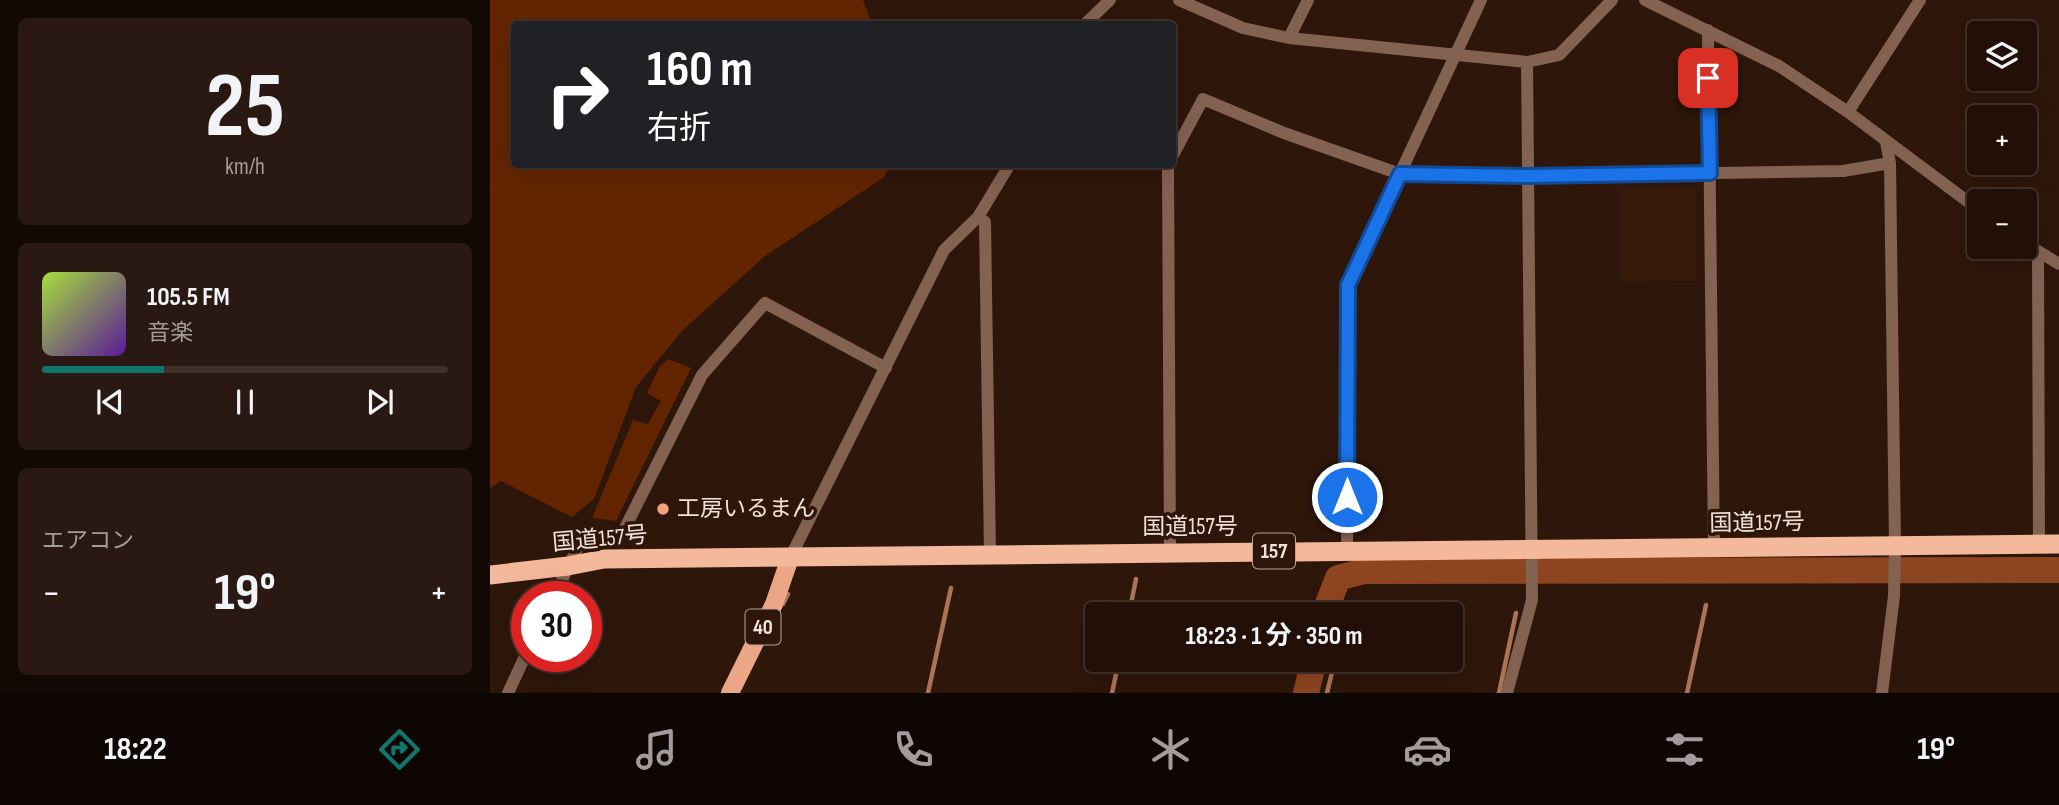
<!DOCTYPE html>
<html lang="ja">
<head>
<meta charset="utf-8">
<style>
  :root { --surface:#221008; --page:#2a1912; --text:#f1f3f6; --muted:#a29d9c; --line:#3f3029; --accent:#0f766e }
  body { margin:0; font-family:"Sofia Sans Condensed","Noto Sans JP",sans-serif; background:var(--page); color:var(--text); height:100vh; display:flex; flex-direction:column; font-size:26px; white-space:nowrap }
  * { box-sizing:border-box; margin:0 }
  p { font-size:23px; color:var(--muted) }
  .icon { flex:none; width:38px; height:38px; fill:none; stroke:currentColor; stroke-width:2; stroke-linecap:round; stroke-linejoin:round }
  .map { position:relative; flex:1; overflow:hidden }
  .sheet { display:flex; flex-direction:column; gap:18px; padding:18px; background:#130904; width:490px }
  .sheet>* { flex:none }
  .guide { position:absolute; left:21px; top:21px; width:665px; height:147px; border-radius:7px; box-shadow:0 7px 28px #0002,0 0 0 2px var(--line); background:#202124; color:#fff; overflow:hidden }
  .controls { position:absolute; left:1477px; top:21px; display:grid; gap:14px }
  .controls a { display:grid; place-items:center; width:70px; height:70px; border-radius:7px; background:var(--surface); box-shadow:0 7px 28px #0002,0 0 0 2px var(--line); font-size:35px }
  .speed { position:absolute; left:21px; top:581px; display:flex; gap:14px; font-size:35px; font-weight:700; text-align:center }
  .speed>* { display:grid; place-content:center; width:91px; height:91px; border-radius:50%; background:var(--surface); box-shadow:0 7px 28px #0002,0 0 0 2px var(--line); line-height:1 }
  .speed .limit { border:10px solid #d22; background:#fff; color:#111 }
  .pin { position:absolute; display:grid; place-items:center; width:60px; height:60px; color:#fff; margin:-30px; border-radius:14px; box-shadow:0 4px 10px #0006 }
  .me { position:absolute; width:77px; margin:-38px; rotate:0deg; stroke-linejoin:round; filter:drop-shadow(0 0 5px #0008) }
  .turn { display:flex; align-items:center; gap:24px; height:147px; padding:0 21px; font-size:32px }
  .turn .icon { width:91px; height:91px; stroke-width:2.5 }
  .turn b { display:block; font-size:49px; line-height:60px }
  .big { font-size:52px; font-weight:700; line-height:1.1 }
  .sheet .widget { flex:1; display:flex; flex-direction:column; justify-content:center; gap:10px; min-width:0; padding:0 24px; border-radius:10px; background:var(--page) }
  .sheet .dial { align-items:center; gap:0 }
  .dial b { font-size:91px; line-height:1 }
  .song { display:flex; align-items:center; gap:21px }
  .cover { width:84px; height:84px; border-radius:10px; background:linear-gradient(135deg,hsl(80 70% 55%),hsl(270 70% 35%)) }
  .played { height:7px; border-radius:4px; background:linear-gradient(90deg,var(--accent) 30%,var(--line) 30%) }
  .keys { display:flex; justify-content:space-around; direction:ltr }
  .heat { display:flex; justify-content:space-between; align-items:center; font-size:38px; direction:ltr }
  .trip { position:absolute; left:595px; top:602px; width:378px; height:70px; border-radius:7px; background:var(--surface); box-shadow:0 7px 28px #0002,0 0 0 2px var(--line); font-weight:700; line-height:70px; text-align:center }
  .dock { display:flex; height:112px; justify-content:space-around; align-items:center; background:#0e0603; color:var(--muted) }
  .dock .icon { width:49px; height:49px }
  .dock .selected { color:var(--accent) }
  .dock b { font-size:32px; color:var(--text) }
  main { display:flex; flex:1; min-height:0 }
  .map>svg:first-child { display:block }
  .built { fill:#37190a }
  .green { fill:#632500 }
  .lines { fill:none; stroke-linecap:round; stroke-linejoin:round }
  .stream { stroke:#ab7457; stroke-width:4.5 }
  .river { stroke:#8d451f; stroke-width:26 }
  .minor { stroke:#836252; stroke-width:12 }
  .primary { stroke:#eba686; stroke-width:18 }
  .trunk { stroke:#f4b89d; stroke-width:19 }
  .route-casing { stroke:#114b97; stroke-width:18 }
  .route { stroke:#1a73e8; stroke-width:12 }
  .poi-dot { fill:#f1a17b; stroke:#2e160a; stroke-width:2.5 }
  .labels { text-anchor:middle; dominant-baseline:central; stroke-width:7; stroke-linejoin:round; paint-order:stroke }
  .shield { fill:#2e160a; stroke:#b7a49b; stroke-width:2 }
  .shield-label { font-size:21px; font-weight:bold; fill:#f2e1d9 }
  .poi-label { font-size:23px; fill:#f2e1d9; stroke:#2e160a; text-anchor:start }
  .street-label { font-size:23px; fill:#f2e1d9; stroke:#2e160a }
</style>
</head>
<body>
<main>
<section class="sheet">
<div class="widget dial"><b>25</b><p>km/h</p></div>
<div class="widget">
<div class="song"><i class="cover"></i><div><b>105.5 FM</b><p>音楽</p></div></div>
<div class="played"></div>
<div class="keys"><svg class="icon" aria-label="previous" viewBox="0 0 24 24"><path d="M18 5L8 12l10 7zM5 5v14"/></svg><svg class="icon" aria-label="pause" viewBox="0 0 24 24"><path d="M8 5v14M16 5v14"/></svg><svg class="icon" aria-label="next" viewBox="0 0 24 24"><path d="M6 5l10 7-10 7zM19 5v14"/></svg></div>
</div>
<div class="widget"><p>エアコン</p>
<div class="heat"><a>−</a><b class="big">19°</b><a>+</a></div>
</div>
</section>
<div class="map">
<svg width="1569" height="693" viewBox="0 0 1569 693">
  <rect width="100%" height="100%" fill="#2e160a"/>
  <!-- built -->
  <path class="built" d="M1130 188 1206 189V281L1130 282Z"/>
  <!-- green -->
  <path class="green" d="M0 0H373L382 24H24V164L401 165 393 178 275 256 193 330 146 387 104 499 82 517 11 481 0 488Z
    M178 359 201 368 126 521 102 518 143 420 158 424 171 401 157 393 170 366Z"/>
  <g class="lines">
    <!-- stream -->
    <path class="stream" d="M293 604 298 594
      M639 614 646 579
      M855 614 857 605
      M438 693 461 588
      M622 693 629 660
      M837 693 845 660
      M1009 693 1026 613
      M1197 693 1216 605"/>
    <!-- river -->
    <path class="river" d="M834 614 848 578 874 571 1569 570
      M816 693 824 660"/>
    <!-- minor -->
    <path class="minor" d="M689 0 753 28 799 38 1037 62 1069 55 1122 0
      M1155 0 1289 66 1358 112 1489 210
      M595 24 620 0
      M1218 30 1224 548
      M799 38 818 0
      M1358 112 1430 0
      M682 157 713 99 794 133 910 174 1038 176 1353 171 1400 163
      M678 164 680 552
      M488 217 495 222 500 554
      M1535 243 1569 264
      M1548 252 1549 545
      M857 550 858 285 991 0
      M300 558 454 250 488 217 520 164
      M64 597 93 536 133 532 212 375 275 303 396 368
      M18 693 37 652
      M1017 693 1042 600 1037 62
      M1392 693 1404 596 1405 546 1400 163 1396 142"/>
    <!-- primary -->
    <path class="primary" d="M240 693 284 604 300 558"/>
    <!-- trunk -->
    <path class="trunk" d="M0 575 78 566 114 559 1569 544"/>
  </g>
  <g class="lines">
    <!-- route casing -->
    <g class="route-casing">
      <path id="route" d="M857 497 858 285 910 174 1038 176 1220 173 1218 78"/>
    </g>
    <!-- route -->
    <use href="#route" class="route"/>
  </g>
  <!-- markers -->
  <circle class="poi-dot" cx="173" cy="509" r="7"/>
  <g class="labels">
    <!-- shield labels -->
    <g class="shield">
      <rect x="763" y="533.5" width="42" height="35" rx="5"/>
      <rect x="255.5" y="609.5" width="35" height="35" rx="5"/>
    </g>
    <g class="shield-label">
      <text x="784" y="551">157</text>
      <text x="273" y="627">40</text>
    </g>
    <!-- poi labels -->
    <g class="poi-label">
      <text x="187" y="509">工房いるまん</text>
    </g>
    <!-- street labels -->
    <g class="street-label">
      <text transform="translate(1267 523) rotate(-1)">国道157号</text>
      <text x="700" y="527">国道157号</text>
      <text transform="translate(110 539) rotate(-5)">国道157号</text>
    </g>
  </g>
</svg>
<div class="controls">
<a><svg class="icon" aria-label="layers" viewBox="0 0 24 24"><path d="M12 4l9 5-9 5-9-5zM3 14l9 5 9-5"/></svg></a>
<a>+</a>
<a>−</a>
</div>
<div class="speed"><div class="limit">30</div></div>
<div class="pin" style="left:1218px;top:78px;background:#d93025"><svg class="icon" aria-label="arrive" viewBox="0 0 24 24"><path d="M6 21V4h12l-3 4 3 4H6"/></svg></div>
<svg class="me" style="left:857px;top:497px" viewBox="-20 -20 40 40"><circle r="17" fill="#1a73e8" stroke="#fff" stroke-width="3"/><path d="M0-11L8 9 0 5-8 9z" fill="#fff"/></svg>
<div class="trip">18:23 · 1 分 · 350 m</div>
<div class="guide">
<div class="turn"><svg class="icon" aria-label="right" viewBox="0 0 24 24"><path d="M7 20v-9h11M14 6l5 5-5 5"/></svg><div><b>160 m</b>右折</div></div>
</div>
</div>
</main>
<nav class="dock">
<b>18:22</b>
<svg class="icon selected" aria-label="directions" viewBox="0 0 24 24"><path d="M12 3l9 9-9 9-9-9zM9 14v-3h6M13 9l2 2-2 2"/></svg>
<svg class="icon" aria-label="music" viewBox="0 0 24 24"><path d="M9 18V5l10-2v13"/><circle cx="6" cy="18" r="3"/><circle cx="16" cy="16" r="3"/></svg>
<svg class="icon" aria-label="phone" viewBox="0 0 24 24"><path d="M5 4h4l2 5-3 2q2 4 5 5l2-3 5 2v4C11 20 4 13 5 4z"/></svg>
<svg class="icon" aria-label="climate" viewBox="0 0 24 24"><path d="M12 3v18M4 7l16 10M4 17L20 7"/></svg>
<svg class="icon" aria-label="car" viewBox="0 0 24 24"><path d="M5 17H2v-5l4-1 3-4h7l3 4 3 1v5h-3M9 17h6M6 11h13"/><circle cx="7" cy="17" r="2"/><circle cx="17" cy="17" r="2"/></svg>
<svg class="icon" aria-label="filters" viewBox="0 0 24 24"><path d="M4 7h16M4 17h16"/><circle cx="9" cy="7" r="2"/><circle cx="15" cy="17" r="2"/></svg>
<b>19°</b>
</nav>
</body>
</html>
